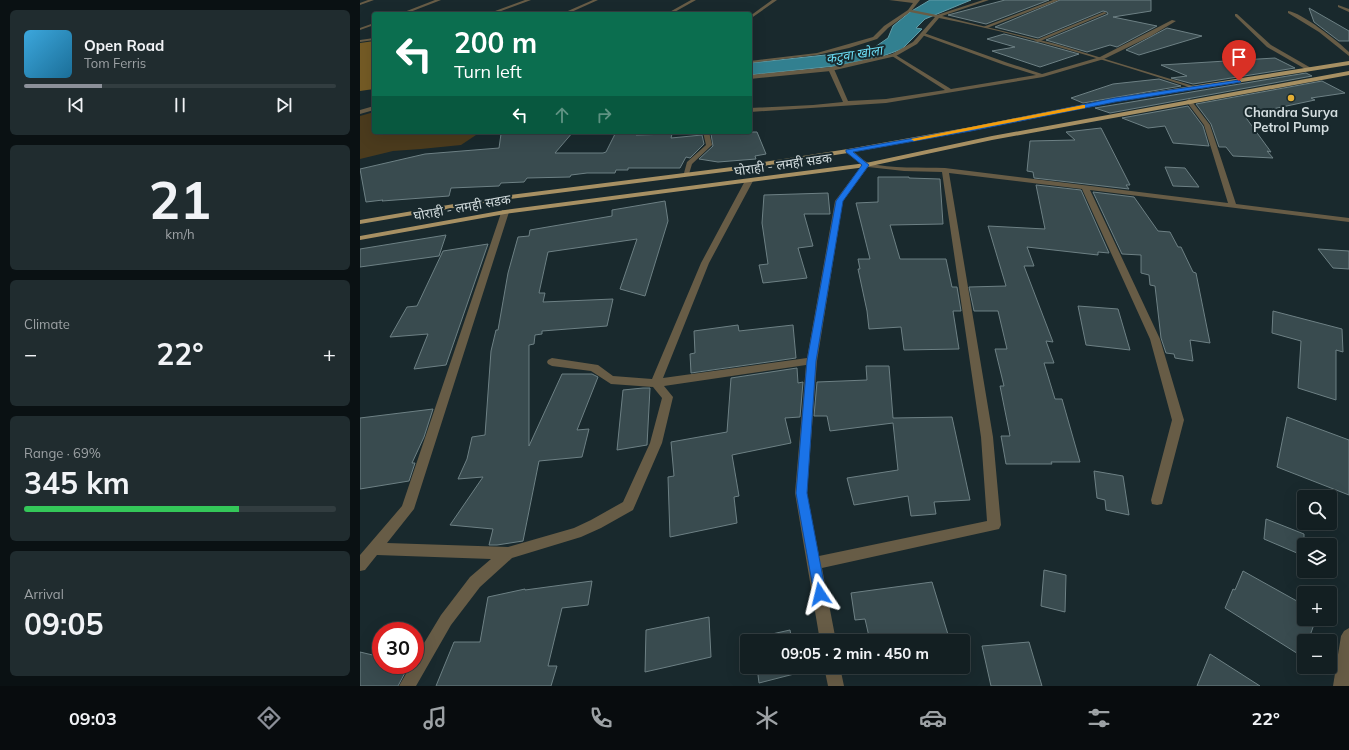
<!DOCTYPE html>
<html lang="en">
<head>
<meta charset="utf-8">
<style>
  :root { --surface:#131f22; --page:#202c2f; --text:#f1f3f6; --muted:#9da2a5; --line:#323d40; --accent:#8c9099 }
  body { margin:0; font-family:Mulish,"Noto Sans Devanagari",sans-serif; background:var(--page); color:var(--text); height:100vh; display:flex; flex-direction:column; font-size:15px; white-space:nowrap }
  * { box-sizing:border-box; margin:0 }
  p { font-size:13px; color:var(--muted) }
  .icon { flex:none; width:22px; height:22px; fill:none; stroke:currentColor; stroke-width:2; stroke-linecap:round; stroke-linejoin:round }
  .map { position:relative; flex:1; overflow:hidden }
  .panel { display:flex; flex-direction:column; gap:10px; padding:10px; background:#0a1113; width:360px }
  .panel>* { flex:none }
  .guide { position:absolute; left:12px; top:12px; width:380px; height:122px; border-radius:4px; box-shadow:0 4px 16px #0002,0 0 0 1px var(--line); background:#0b6e4f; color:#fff; overflow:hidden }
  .tools { position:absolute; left:937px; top:490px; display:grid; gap:8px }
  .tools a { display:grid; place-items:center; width:40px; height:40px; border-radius:4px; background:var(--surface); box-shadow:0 4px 16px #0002,0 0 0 1px var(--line); font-size:20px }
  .speed { position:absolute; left:12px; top:622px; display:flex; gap:8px; font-size:20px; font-weight:700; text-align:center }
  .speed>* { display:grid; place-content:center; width:52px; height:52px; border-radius:50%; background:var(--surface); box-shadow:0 4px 16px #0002,0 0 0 1px var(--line); line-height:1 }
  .speed .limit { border:6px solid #d22; background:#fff; color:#111 }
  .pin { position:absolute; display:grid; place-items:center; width:34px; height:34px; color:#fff; margin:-41px -17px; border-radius:50% 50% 50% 0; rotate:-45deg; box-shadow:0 0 4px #0007 }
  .pin .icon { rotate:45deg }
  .me { position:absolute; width:44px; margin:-22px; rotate:350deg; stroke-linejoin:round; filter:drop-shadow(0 0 3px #0008) }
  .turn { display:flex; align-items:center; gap:14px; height:84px; padding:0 16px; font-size:18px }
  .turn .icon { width:52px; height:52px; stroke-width:2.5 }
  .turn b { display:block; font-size:28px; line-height:34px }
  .lanes { display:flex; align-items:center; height:38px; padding:0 16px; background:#0003; justify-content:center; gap:20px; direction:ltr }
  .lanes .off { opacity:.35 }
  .big { font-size:30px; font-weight:700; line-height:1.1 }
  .panel .tile { flex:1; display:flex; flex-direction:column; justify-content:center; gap:6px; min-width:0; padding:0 14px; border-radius:6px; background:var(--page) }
  .panel .dial { align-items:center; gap:0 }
  .dial b { font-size:52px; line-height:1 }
  .song { display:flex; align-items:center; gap:12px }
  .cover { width:48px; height:48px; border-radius:6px; background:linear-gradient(135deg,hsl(200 70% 55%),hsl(200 70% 35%)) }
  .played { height:4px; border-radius:2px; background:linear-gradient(90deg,var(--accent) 25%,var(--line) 25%) }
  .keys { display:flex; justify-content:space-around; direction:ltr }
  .heat { display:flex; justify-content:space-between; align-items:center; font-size:22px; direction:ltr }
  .charge { height:6px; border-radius:3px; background:linear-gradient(90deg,#34c759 69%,var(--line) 0) }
  .trip { position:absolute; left:380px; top:634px; width:230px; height:40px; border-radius:4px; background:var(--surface); box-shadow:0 4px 16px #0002,0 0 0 1px var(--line); font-weight:700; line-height:40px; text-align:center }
  .dock { display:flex; height:64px; justify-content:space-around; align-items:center; background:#080c0e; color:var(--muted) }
  .dock .icon { width:28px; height:28px }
  .dock .active { color:var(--accent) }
  .dock b { font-size:18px; color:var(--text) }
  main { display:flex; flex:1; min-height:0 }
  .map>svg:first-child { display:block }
  .green { fill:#4b3b1d }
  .forest { fill:#745b25 }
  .water { fill:#328090; stroke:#629ca7 }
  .building { fill:#394b4f; stroke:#6d8084 }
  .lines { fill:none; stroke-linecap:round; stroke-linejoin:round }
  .service { fill:#675c46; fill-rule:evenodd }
  .minor { fill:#675c46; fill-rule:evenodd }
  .primary { fill:#a79063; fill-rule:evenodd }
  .route { fill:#1a73e8; stroke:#114b97 }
  .slow { fill:#f59e0b }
  .poi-dot { fill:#e3ae35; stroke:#19292d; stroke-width:1.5 }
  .labels { text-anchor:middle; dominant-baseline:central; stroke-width:4; stroke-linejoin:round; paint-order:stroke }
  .far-water-label { font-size:13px; font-style:italic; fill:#6bddf5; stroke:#19292d }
  .far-poi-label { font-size:13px; font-weight:bold; fill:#d2dcde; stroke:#19292d }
  .far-street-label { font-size:13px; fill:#d2dcde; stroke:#19292d }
</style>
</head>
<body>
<main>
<section class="panel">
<div class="tile">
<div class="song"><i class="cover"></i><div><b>Open Road</b><p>Tom Ferris</p></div></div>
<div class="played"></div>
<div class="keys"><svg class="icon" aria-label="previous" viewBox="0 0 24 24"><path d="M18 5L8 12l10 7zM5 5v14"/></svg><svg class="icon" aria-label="pause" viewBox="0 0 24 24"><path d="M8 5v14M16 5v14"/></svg><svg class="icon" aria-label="next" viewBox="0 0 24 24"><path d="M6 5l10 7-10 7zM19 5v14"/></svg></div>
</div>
<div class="tile dial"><b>21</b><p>km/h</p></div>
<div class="tile"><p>Climate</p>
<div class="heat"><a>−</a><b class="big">22°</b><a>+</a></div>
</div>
<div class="tile"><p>Range · 69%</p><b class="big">345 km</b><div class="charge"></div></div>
<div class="tile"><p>Arrival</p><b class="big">09:05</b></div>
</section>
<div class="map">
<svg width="989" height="686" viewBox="0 0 989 686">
  <rect width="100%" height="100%" fill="#19292d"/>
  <!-- green -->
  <path class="green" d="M14 112V132H123L116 135 101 145 61 149 33 151 0 159V116Z"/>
  <!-- forest -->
  <path class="forest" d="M14 41V89L0 91V43Z"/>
  <!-- water -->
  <path class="water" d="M570 0H611L565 19 556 28 562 29 542 49 523 56 476 66 390 75V63L484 53 515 47 528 38 533 26 550 12Z"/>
  <!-- building -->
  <path class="building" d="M645 0H689L626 24 588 15Z
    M700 0H791V11L753 17 797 26 757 47 750 45 727 52 686 40 748 14 747 12 743 11 678 38 635 27Z
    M949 8 989 31V41H979L954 22Z
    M807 28 842 36 779 55 766 50Z
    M644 34 679 43 719 54 680 67 632 51 655 47 627 39Z
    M915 58 935 68 833 84 811 78 827 76 801 65Z
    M946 73 952 76 750 113 735 108Z
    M799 79 821 86 723 103 711 98 753 84Z
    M962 81 985 93 951 98 955 100 884 115 911 152 907 151 913 158 873 156 866 147H859L851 124 836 104Z
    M828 106 843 126 849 146 813 143 805 126 788 128 762 118Z
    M741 128 770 185H766L769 189 674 178 673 172 667 171 670 141 715 140 706 132Z
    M159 132H213L195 153H243L246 152 255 134 277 133 276 135 312 134 311 138 342 135 344 144 330 158 326 157 320 168H268V170H256L255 173H227L211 175 210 177 167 178 164 182 141 183 139 186 91 188 89 196 22 201 23 200 6 202 0 169 65 154 139 148 141 134Z
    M369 132H397L406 154 395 156 396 159 358 162 339 159 353 146 351 134Z
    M805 167 825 168 839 187 813 186Z
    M518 177H549V178L580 179 583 224 530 225 540 259H586L592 287H597L601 311H593L599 349 544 350 541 327 509 329 507 311 498 269H500L498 259H510L496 203 518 202Z
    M676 185 721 190 749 253 738 252V255L667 247 674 266H664L693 342 686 341 694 363H684L695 399H702L720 462H691L692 464H646L641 436H650L640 386H644L635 349H647L638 311H614L609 287 646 286 628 226 685 229Z
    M733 192 774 197 798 231 810 232 818 247H821L833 272 836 273 850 343 830 340 833 361 815 358 814 354 806 353 801 338 795 286 790 285 789 275 781 273V255L762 254Z
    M468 193 470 214H444L453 246 438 248 447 278 403 283 399 265 408 264 402 223 404 195Z
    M305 201 308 221 285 296 260 289 277 239 188 252 179 293H185L183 302 253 299 247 326 182 331V334L175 335 174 344 169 345V446L202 374H232L238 377 217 430 229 429 222 457 179 461 163 541 137 545H129L133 529 90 525 123 477 98 479 107 459 112 437 125 435 131 351 136 330H138L148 273 158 237 169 236 170 230 252 216V210Z
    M86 235 79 256 0 267V249Z
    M128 244 86 365 54 369 68 334 30 337 47 307 57 306 83 251Z
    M958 249 989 251V269L973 268Z
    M718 306 758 309 770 350 726 345Z
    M913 311 982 329 983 352 976 350V400L938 388 941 341 912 333Z
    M378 325 379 331 433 325 436 358 331 373 330 354 335 353 334 331Z
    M506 366H529L533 418 592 417 610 500 574 502 576 514 551 516 548 496 494 505 487 478 538 470 533 423 470 431 467 416H454L457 382 507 380Z
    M437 368 438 383 443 382 440 417 425 418 431 443 372 455 379 496 374 497 377 523 310 537 308 477 314 476 311 442 367 432 371 378Z
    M283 388H290L287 445 257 450 263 390Z
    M73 409 64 437 52 463H55L49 481 0 489V418Z
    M927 417 989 440V495L917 467Z
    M734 471 763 476 769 515 746 510 745 500 737 498Z
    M906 519 944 534V556L904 539Z
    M684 570 706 575 705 612 681 606Z
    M883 571 944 605V619H956L948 641H944L943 657 865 608 873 589 875 590Z
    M232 581 228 605 202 608 188 666H197L191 686H76L94 642H120L128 597 165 589V590Z
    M572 582 590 641H510L505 619 495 620 491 593Z
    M349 617 351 657 285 672 286 630Z
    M430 630 432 641H394V638Z
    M669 642 682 686H631L622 646Z
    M0 652 21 657V665H49L38 686H0Z
    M850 654 900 686H837Z
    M397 667H436L438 673 399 683Z"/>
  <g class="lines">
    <!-- service -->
    <path class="service" d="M8 0H14L0 5V3Z
      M75 0H81L45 14H39Z
      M233 0H238L207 14H201Z
      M331 0H336L311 14H306Z
      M412 0H417L390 19V16Z
      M693 0H699L627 28 623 27Z
      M978 5 989 9V12L978 7Z
      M928 11C941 12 979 42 989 52V56L959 32 928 13Z
      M744 12 747 13 678 42 674 41Z
      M875 14H877L911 45 951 68V70H947L907 47 875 16Z
      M812 20 816 21 791 36 744 59 683 77 526 103 390 112V108L453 105 483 102 468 69 471 67 474 69 488 101 526 99 585 90 532 56 534 54 591 89 676 75 644 65 562 35 564 33 648 63 682 74 740 57Z
      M14 23V25L0 30V28Z
      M343 132H349L352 145 332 164 329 174H325L324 173 327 162 346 145Z"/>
    <!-- minor -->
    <path class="minor" d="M165 0H171L133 14H127Z
      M529 0H560L552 10 577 15 623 0H629L582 16 696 44 840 88 835 89C751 62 666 35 579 18L557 44 536 56 471 71 390 79V75L471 67 532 54 553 42 575 17 550 12 528 28 517 39 489 48 457 55 390 63V61L457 53 513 37 524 26 548 10 553 3Z
      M14 38V40L0 42V40Z
      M829 99 831 100 850 125 876 204 989 218V222L730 190 800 339 824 420 802 504 797 505 792 504 791 500 812 420 790 339 722 189 589 173 633 437 641 525 639 529 462 568 476 641H460L435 493 446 365 304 386 313 397 302 443 273 510 241 528 221 537 152 558 120 587 91 625 56 686H39L51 665H55V658L81 615 110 577 131 559 17 555 5 570 0 571V555L42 506 142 210H145L149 212 54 509 27 543 148 547 214 528 231 520 263 502 290 443 302 398 293 387 251 384 231 371 192 366 188 364 187 362 188 360 192 358 238 365 253 376 292 379 341 263 386 179H392L393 181 349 263 303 378 447 358 475 201 502 165 486 152V150C495 148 501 161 509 163 531 169 562 167 585 168L868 203 844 125 826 101ZM508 167 544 171 582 172 621 437 627 521 459 556 447 493 457 361 483 201Z
      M14 106V110L0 114V110Z
      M989 628V686H973L981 636 984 631Z
      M464 667H480L484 686H468Z"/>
    <!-- primary -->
    <path class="primary" d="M989 61V65L755 102 611 131 488 153 372 171 135 201 0 224V220L135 197 372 167 488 149 611 127 755 98Z
      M989 71V75L632 140 506 167 145 214 0 240V236L145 210 506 163 632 136Z"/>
  </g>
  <!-- route -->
  <path class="route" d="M879 80 881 82 755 102 611 131 493 152 509 165 483 201 456 361 447 493 466 594 464 599 460 601 455 599 436 493 447 361 476 201 502 165 486 152V150L611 128 755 98Z"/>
  <!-- slow -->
  <path class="slow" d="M723 105H725V108L554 141 551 139Z"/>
  <!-- markers -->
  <circle class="poi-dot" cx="931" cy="98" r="4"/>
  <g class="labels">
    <!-- far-water labels -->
    <g class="far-water-label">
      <text transform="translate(494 54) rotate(-9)">कटुवा खोला</text>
    </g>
    <!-- far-poi labels -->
    <g class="far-poi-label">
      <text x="931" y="112">Chandra Surya<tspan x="931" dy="15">Petrol Pump</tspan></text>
    </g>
    <!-- far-street labels -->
    <g class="far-street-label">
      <text transform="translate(423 164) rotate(-8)">घोराही - लमही सडक</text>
      <text transform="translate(102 207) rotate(-10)">घोराही - लमही सडक</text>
    </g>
  </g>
</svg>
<div class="tools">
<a><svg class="icon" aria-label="search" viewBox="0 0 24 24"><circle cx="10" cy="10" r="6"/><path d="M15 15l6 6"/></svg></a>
<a><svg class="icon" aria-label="layers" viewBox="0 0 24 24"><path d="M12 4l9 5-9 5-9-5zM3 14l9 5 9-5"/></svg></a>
<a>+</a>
<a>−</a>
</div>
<div class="speed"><div class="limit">30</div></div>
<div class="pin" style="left:879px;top:81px;background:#d93025"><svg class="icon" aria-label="arrive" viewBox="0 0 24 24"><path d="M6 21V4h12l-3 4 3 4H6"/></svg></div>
<svg class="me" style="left:460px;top:594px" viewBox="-20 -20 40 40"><path d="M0-17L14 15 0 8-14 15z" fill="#1a73e8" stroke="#fff" stroke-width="4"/></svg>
<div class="trip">09:05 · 2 min · 450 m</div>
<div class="guide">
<div class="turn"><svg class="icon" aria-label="left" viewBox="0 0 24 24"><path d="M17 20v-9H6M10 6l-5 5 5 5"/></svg><div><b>200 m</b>Turn left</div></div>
<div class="lanes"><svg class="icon" aria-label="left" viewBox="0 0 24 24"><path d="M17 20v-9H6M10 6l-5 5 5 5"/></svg><svg class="icon off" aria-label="ahead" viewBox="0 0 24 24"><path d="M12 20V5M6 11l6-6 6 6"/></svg><svg class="icon off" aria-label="right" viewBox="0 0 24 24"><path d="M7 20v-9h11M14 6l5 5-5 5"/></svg></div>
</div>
</div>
</main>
<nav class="dock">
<b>09:03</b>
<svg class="icon active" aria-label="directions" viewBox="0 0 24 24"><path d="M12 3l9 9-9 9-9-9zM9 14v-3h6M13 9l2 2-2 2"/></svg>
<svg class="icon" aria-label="music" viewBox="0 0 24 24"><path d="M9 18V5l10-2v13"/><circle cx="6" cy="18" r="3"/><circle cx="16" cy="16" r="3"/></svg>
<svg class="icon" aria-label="phone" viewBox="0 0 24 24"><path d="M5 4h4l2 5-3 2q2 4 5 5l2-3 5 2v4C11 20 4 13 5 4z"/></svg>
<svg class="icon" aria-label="climate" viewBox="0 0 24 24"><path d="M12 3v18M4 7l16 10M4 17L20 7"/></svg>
<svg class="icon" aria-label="car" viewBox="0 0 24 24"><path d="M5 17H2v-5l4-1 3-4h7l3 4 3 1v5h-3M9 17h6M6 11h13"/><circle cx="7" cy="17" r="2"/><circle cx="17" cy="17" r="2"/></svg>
<svg class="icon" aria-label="filters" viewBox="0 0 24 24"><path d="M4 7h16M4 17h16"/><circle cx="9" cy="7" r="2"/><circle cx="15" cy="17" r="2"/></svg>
<b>22°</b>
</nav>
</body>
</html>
